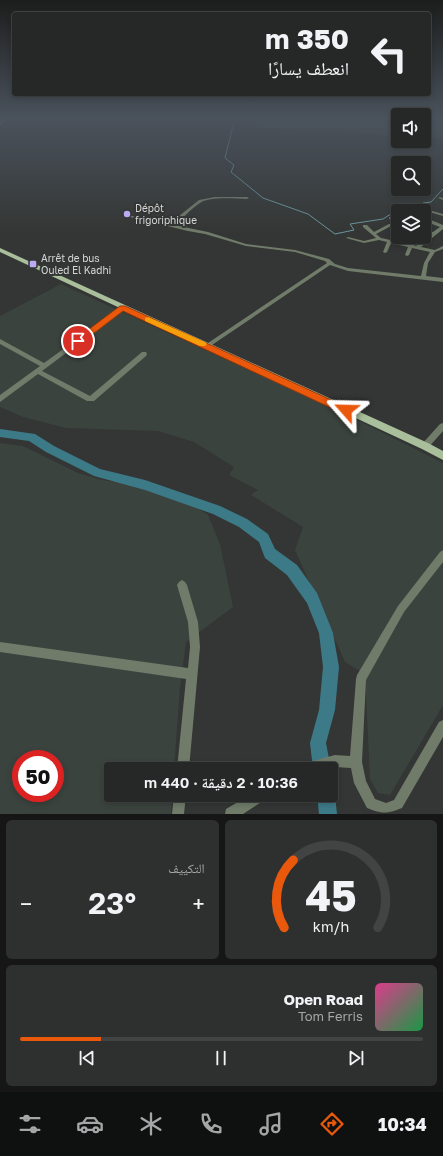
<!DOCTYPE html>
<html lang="ar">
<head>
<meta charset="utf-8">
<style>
  :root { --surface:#262827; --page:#2e302f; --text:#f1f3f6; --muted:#a4a6a7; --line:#424444; --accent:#ea580c }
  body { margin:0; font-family:"Golos Text","Noto Naskh Arabic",sans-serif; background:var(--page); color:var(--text); direction:rtl; height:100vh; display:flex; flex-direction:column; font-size:15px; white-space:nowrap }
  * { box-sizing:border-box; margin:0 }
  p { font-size:13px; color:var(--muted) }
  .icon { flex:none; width:22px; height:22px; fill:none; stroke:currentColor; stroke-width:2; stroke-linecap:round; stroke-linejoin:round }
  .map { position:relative; height:814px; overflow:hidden; direction:ltr }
  .drawer { display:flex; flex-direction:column; gap:6px; padding:6px; background:#151615; flex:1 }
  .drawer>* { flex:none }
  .banner { position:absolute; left:12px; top:12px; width:419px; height:84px; border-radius:4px; box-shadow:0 2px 6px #0003,0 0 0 1px var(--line); direction:rtl; background:#262827; color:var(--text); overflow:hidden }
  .fabs { position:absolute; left:391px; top:108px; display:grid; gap:8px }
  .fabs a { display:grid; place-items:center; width:40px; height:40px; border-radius:4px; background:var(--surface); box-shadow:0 2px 6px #0003,0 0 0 1px var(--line); font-size:20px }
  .speed { position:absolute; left:12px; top:750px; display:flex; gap:8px; font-size:20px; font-weight:700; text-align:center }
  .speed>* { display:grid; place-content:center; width:52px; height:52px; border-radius:50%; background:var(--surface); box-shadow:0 2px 6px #0003,0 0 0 1px var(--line); line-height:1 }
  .speed .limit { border:6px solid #d22; background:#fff; color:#111 }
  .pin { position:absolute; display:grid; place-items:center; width:34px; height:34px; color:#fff; margin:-17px; border:2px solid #fff; border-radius:50%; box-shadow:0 1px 4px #0007 }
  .me { position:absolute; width:44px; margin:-22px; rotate:295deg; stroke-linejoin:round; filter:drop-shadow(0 0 3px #0008) }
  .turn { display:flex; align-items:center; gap:14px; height:84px; padding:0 16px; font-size:18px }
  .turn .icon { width:52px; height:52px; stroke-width:2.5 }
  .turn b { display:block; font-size:28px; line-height:34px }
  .big { font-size:30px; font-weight:600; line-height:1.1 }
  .drawer .widget { flex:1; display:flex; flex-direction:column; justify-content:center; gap:6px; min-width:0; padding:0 14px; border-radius:6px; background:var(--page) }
  .drawer .dial { align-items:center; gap:0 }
  .dial svg { height:104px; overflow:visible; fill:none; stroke:var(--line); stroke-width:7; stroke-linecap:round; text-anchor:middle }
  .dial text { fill:var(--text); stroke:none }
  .song { display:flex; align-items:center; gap:12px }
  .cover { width:48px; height:48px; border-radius:6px; background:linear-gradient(135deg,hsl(330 70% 55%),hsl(140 70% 35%)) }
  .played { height:4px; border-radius:2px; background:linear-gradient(90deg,var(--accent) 20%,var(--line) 20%) }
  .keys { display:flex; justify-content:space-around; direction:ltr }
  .heat { display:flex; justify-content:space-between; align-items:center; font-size:22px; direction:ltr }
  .drawer .tiles { flex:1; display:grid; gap:6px; grid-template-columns:1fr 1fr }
  .widget:last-child { grid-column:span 2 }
  .trip { position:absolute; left:104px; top:762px; width:234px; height:40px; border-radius:4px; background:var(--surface); box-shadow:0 2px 6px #0003,0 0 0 1px var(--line); font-weight:600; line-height:40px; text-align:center; direction:rtl }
  .dock { display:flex; height:64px; justify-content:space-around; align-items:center; background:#0f1010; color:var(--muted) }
  .dock .icon { width:28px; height:28px }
  .dock .selected { color:var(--accent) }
  .dock b { font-size:18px; color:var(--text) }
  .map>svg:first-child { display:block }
  .built { fill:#3b433e; fill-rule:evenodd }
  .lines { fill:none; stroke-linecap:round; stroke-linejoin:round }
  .stream { stroke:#6b969f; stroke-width:1 }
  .river { fill:#3d7a88; fill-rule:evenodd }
  .minor { fill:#707b69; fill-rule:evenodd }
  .major { fill:#a9bf9b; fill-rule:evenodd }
  .route { fill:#ea580c; stroke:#983908 }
  .slow { fill:#f59e0b }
  .poi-dot { fill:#bca9f5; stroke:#333634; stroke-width:1.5 }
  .labels { text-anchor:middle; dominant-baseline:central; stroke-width:4; stroke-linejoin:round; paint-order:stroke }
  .far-poi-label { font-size:10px; fill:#d5d7d6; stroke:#333634; text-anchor:start }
</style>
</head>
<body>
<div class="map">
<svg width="443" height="814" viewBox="0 0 443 814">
  <rect width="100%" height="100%" fill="#333634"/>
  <!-- built -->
  <path class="built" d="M244 118H398V136L294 129 259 128Z
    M424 118H443V139L424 138Z
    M61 284 349 416 443 463V705L390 795 378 793 370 779 365 674 345 662 295 550 303 527 251 495 258 490 229 475 234 467 194 442 158 431 66 428 23 417 0 407V316Z
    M0 443 23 446 78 473 102 480 137 485 193 505 208 515 220 544 233 607 186 642 180 688 174 769H111V795H172L171 814H0ZM21 759H55V793H21Z"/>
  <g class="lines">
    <!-- stream -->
    <path class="stream" d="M235 118 225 158 234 165 231 172 263 198 308 214 335 234 354 230 350 224 383 219 394 212 422 207 423 203 431 202 443 189"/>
    <!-- river -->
    <path class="river" d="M0 429 35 434 54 446 100 469 145 480 220 506 247 519 268 534 275 549 297 565 317 593 333 633 339 667 335 710 326 743 331 769H313L310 743 319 710 323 667 319 633 307 603 287 575 265 558 259 542 239 527 213 514 145 490 94 476 46 452 29 441 0 437Z
      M331 788 335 795 337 814H319L317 795H331Z"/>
    <!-- minor -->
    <path class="minor" d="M215 197H247L249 198 247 199C234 199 211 196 200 203 190 209 183 219 174 225L208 232 246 244 295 250 329 259 335 264 348 268 421 276 424 263 430 252 412 248 409 255 407 256 405 255 408 247 391 243 387 252 385 253 383 252 387 242 379 240 364 243 346 238 348 237 364 241 376 238 363 227V225H367L374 232 389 224H391V226L376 234 381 238 409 244H411L416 246 430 234 424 232V229L433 232 440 227 424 221V218H426L443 225V229L421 247 435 250 443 246V249L435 252 428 263 426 276 443 278V282L348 271 330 265 209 347H205L204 346 205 345 327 263 325 261 295 252 246 246 205 234 188 231 126 216 128 215 169 224 199 200Z
      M440 197 443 198V200L438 198Z
      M422 208 443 214V216L422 210 413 211Z
      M389 217 398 219V222L389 219Z
      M123 306 126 308 125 309 42 371 90 396 142 352H146L147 354 146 356 94 401H87L38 374 0 402V395L40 366 0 344V339L44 363Z
      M443 423V431L428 448 425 449 422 448 421 446 422 444 440 424Z
      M443 550V562L404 612 366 680 362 762 366 781 375 799 386 803 394 800 439 722 443 720V737L402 808C387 814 382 814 367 808L354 783 351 768 335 767 328 769H299L301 765 305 763 335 755 350 756 356 679 357 675 398 606 440 552Z
      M182 580 185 582 187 585 198 622 200 647 189 769H177L186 679 0 652V642L188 668 190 647 188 622 177 585 179 582Z
      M174 795H186L184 814H172Z
      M250 795H268L266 799 243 814H225L226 809Z"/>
    <!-- major -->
    <path class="major" d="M4 118H8L0 125V122Z
      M0 248 428 443 443 451V460L422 449 0 252Z"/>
  </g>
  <!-- sky -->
  <linearGradient id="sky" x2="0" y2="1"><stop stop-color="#1c1e1d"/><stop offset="0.51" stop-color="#4a525c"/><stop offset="1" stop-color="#4a525c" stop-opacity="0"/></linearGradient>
  <rect width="443" height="232" fill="url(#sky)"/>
  <!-- route -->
  <path class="route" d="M120 306H125L349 408 350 410 349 413H342L123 311 81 343H76V339Z"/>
  <!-- slow -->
  <path class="slow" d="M148 317 205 342 207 344 205 346H200L145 321V318Z"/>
  <!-- markers -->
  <g class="poi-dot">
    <circle cx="127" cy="214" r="4"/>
    <rect x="29" y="260" width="8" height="8" rx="2"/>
  </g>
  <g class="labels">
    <!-- far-poi labels -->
    <g class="far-poi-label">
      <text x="135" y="208">Dépôt<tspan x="135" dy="12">frigoriphique</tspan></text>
      <text x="41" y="258">Arrêt de bus<tspan x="41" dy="12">Ouled El Kadhi</tspan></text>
    </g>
  </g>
</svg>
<div class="fabs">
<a><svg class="icon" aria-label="sound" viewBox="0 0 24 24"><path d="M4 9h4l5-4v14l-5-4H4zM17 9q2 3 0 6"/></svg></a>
<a><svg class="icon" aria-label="search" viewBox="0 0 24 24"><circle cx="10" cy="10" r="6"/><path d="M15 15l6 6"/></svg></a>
<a><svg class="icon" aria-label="layers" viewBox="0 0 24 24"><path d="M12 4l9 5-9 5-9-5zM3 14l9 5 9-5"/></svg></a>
</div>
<div class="speed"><div class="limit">50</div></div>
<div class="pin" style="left:78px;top:341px;background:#d93025"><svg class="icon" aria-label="arrive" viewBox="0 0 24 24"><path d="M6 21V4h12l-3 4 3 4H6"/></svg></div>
<svg class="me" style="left:346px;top:410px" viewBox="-20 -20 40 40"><path d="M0-17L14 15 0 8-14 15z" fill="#ea580c" stroke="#fff" stroke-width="4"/></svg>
<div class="trip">10:36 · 2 دقيقة · 440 m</div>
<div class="banner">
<div class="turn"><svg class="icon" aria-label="left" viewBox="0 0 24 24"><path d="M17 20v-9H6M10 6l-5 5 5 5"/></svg><div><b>350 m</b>انعطف يسارًا</div></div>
</div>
</div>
<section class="drawer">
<div class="tiles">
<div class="widget dial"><svg viewBox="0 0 100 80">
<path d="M14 69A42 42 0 1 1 86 69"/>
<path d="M14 69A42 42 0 0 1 21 17" stroke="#ea580c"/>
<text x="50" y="56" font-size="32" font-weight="700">45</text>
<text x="50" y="72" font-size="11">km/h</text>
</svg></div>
<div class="widget"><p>التكييف</p>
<div class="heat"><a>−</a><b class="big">23°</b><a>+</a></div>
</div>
<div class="widget">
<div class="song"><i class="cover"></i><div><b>Open Road</b><p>Tom Ferris</p></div></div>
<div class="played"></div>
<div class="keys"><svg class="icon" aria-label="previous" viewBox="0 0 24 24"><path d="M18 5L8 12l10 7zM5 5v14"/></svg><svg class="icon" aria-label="pause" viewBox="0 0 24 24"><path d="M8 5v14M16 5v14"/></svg><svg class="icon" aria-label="next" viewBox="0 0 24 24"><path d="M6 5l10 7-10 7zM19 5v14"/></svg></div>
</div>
</div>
</section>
<nav class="dock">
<b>10:34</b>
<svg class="icon selected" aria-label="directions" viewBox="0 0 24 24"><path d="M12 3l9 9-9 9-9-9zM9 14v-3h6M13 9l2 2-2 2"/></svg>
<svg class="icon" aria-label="music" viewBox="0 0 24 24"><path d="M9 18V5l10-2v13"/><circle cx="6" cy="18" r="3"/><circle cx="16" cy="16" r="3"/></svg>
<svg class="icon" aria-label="phone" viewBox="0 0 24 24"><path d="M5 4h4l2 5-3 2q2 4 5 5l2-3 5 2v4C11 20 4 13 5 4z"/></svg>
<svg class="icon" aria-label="climate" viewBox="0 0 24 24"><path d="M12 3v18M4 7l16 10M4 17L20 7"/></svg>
<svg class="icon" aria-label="car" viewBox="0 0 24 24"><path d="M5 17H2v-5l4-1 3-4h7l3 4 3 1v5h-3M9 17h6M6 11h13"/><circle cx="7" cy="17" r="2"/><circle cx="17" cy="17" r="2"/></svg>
<svg class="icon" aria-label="filters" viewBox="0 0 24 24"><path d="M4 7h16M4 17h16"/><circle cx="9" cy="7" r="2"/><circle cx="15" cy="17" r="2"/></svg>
</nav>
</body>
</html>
